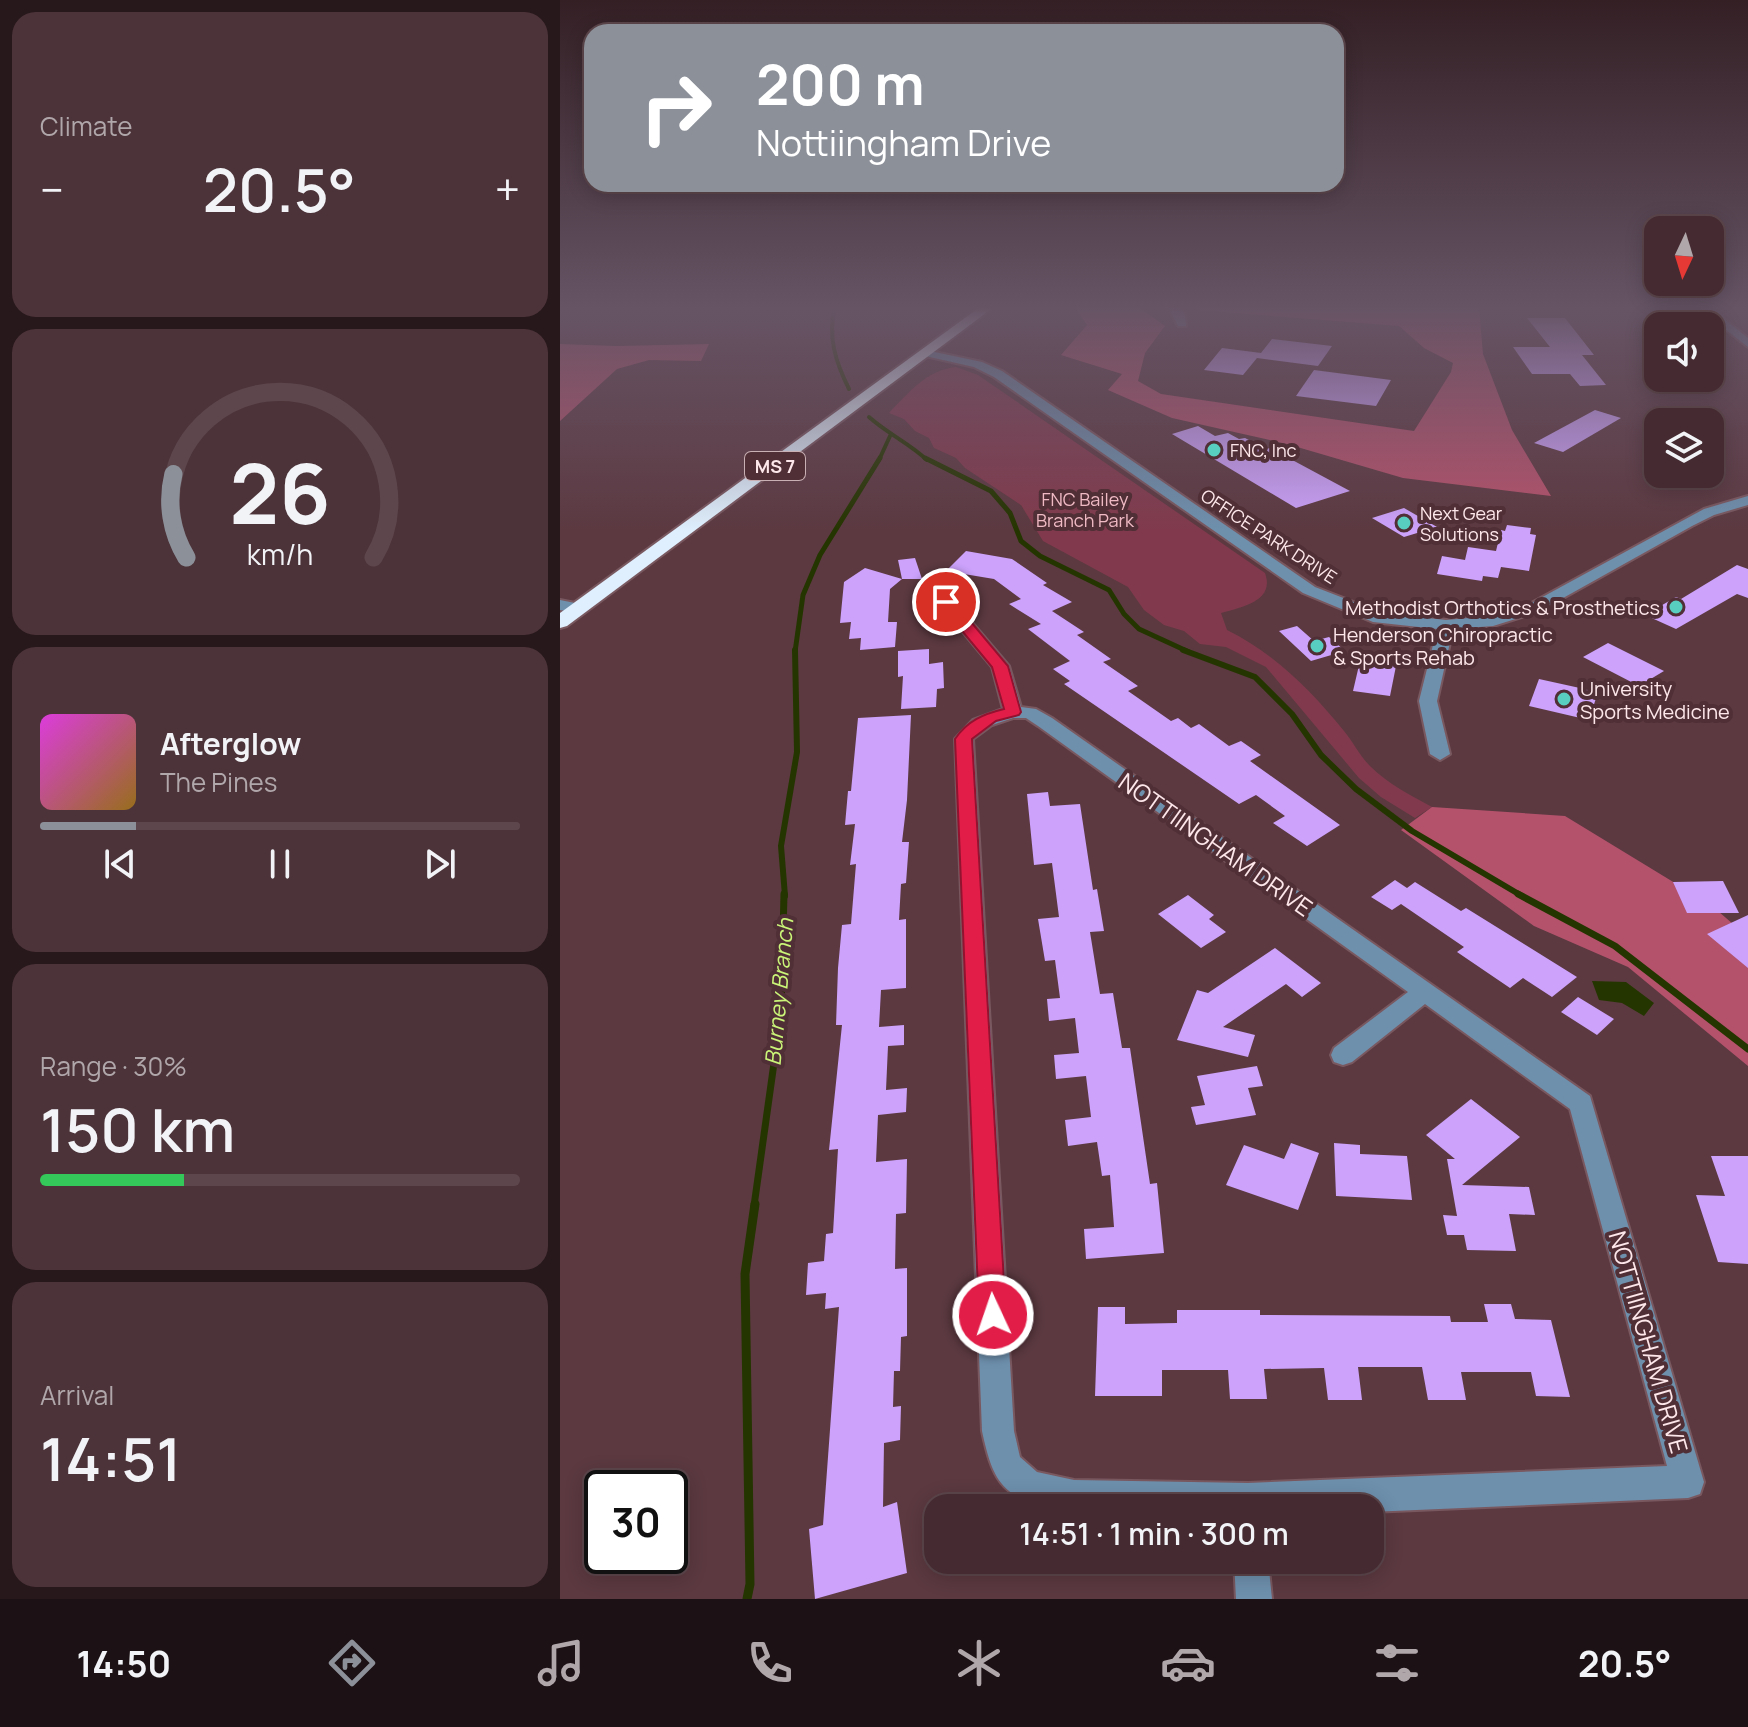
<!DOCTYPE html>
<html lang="en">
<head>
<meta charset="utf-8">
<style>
  :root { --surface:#452b31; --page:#4c3339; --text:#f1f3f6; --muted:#b0a7ab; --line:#5d474d; --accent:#8c9099 }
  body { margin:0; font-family:Manrope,sans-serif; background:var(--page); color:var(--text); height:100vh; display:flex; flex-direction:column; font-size:30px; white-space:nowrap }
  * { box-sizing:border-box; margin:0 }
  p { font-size:26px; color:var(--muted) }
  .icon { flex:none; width:44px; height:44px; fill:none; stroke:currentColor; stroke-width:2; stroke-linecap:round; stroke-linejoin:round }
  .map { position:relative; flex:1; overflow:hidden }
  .side { display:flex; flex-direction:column; gap:12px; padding:12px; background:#26181b; width:560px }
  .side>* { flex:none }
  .guide { position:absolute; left:24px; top:24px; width:760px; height:168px; border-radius:24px; box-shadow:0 4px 20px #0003,0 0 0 2px var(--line); background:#8c9099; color:#fff; overflow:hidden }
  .needle { width:52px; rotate:184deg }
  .buttons { position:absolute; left:1084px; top:216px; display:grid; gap:16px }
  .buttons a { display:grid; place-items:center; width:80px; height:80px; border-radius:16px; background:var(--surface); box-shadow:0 4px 20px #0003,0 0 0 2px var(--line); font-size:40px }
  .speed { position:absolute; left:24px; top:1470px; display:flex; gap:16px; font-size:40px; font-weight:700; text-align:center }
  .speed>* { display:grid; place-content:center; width:104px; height:104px; border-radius:50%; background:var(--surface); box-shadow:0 4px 20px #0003,0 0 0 2px var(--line); line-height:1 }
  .speed .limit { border:4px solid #111; border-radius:12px; background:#fff; color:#111 }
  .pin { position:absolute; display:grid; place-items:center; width:68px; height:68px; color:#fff; margin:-34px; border:4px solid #fff; border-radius:50%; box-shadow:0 2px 8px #0007 }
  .me { position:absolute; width:88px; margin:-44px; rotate:357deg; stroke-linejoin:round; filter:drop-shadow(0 0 6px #0008) }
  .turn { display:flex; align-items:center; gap:28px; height:168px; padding:0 40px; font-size:36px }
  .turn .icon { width:104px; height:104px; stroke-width:2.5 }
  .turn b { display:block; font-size:56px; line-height:68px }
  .big { font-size:60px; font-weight:600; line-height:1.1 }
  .side .tile { flex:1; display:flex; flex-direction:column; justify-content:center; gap:12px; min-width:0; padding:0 28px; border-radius:24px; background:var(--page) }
  .side .dial { align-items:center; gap:0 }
  .dial svg { height:208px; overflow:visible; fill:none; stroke:var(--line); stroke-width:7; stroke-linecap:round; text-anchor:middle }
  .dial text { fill:var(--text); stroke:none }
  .song { display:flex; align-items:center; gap:24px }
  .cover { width:96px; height:96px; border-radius:12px; background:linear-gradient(135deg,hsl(300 70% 55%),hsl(40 70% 35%)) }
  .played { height:8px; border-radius:4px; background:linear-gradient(90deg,var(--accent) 20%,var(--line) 20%) }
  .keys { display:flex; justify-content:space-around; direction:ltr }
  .heat { display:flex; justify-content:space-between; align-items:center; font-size:44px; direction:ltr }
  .charge { height:12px; border-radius:6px; background:linear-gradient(90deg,#34c759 30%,var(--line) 0) }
  .trip { position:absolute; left:364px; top:1494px; width:460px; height:80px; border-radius:24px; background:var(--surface); box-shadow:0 4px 20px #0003,0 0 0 2px var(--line); font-weight:600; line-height:80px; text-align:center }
  .dock { display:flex; height:128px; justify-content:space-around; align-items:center; background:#1c1114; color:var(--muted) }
  .dock .icon { width:56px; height:56px }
  .dock .selected { color:var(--accent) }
  .dock b { font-size:36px; color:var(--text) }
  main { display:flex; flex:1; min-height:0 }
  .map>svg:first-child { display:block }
  .green { fill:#813a4d }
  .forest { fill:#b4526c }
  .water { fill:#253500 }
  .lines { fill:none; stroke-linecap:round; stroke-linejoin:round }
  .stream-far4 { stroke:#253500; stroke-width:4 }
  .stream-far3 { stroke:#253500; stroke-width:5 }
  .stream-far2 { stroke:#253500; stroke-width:6 }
  .stream-far1 { stroke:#253500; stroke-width:7 }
  .stream { stroke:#253500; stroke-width:9 }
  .building { fill:#cca2fb }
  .minor-casing { stroke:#795860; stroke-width:4 }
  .highway-casing { stroke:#795860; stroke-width:4 }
  .minor { fill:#6e90ad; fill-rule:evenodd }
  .highway { fill:#dfeffd; fill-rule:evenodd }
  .route { fill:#e11d48; stroke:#92132f; stroke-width:2 }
  .poi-dot { fill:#58cec1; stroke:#502f36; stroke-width:3 }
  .labels { text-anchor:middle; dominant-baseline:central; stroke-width:8; stroke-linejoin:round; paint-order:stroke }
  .far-poi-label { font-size:18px; fill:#fde7eb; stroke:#502f36; text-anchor:start }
  .shield { fill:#502f36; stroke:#c9b0b5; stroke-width:2 }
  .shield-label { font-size:18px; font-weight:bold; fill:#fde7eb }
  .far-park-label { font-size:18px; fill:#f0bac4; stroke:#502f36 }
  .far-street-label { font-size:18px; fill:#fde7eb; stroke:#502f36 }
  .poi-label { font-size:20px; fill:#fde7eb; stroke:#502f36; text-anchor:start }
  .water-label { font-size:22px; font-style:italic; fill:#caf578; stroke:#502f36 }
  .near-street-label { font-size:24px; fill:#fde7eb; stroke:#502f36 }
</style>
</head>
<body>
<main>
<section class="side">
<div class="tile"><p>Climate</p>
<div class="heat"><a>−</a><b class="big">20.5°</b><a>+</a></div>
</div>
<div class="tile dial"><svg viewBox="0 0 100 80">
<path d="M14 69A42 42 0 1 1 86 69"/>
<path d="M14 69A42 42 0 0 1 9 37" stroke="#8c9099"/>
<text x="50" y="56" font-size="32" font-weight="700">26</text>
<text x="50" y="72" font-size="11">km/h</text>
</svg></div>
<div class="tile">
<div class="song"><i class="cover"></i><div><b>Afterglow</b><p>The Pines</p></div></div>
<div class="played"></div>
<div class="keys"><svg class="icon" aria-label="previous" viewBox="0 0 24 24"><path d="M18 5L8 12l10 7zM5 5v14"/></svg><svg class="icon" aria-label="pause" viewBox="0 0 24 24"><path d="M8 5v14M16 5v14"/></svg><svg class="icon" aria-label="next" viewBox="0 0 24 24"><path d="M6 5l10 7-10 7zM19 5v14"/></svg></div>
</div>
<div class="tile"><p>Range · 30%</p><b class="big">150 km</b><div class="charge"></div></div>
<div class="tile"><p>Arrival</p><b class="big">14:51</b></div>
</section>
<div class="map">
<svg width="1188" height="1599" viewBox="0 0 1188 1599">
  <rect width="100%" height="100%" fill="#5c3941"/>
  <!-- green -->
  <path class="green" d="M396 367 418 375 705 573C715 601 683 607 661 613L667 630C715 654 750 689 784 731 793 742 800 756 810 766 828 784 850 795 872 807L855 818 821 797 799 778 706 667 666 647 640 644 624 631 604 625 584 610 568 587 483 541 461 505 405 468 396 458 374 448 369 438 355 431 344 419 329 413C349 392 367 370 396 367Z"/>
  <!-- forest -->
  <path class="forest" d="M515 307H578L605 326 585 353 578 381 601 394 854 431 891 372 893 363 864 348 839 326 639 310 634 307H919L923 354 952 430 991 496 843 478 727 444 612 418 548 390 562 374 501 355 527 325Z
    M0 344 56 346 149 344 141 361 89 360 57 369 0 421Z
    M872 807 1005 816 1151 905 1188 937V1066L1068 967 974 926 841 830Z"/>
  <!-- water -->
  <path class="water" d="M1032 981 1066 982 1094 1003 1084 1016 1062 1003 1039 1000Z"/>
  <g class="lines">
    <!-- stream-far4 -->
    <path class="stream-far4" d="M275 307C267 336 276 363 289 389
      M309 417C328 434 349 443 367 460
      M319 460 330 436"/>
    <!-- stream-far3 -->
    <path class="stream-far3" d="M365 458 431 491 450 513 461 541 480 556 549 590 564 614 579 629 629 652
      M235 652 243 595 260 555 320 458"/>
    <!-- stream-far2 -->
    <path class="stream-far2" d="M623 650 695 677 732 714 761 755 796 789 852 831 962 896
      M225 896 221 846 237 752 235 650"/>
    <!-- stream-far1 -->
    <path class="stream-far1" d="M958 894 1055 946 1188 1049
      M194 1206 221 1013 224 894"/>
    <!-- stream -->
    <path class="stream" d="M187 1599 190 1584 185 1274 195 1204"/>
  </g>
  <!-- building -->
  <path class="building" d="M967 318H1005L1034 355H1022L1046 385 1020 386 1010 374H972L953 347H990Z
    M712 339 772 346 758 366 697 358 683 375 644 370 662 348 701 353Z
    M754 370 831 380 816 406 736 396Z
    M1035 410 1061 418 1003 452 974 443Z
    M638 426 655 436 668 433 679 439 685 438 706 449 710 448 790 491 736 508 612 434Z
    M844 508 877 527 844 537 812 518Z
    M947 525 971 528 970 534 976 535 969 571 941 567 938 578 923 576 922 581 877 574 882 556 905 560 908 547 936 551 941 530 945 531Z
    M406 551 452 559 487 583 483 585 512 602 492 611 524 632 517 635 551 659 543 662 578 686 568 691 611 721 618 718 631 728 639 724 669 746 681 741 701 755 690 761 780 825 747 846 713 823 725 816 696 795 679 804 504 684 510 681 493 669 510 661 468 629 481 624 449 604 461 599 434 579 386 571Z
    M355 558 362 579H342L330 589 328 622H337L335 647 300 650 301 638 289 639 291 622 280 623 284 582 305 568 342 579 338 560Z
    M1177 565 1188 569V598L1177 594 1116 629 1085 615 1116 597 1121 599Z
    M737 626 754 641 769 637 785 651 751 661 719 631Z
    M1048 643 1104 671 1079 686 1023 657Z
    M369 649V664L383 662 384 688 377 689 376 707 341 709 343 676 338 677V651Z
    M800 661 836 666 830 696 793 691Z
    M979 679 1038 692 1029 720 969 706Z
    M351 715 347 800 342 842H349L346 883 341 884 339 920 346 919V988L321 990 319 1027 344 1025V1045L328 1046 326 1090 347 1088 346 1112 318 1115 316 1162 347 1159 346 1213 336 1214 335 1269 347 1268V1336L341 1337 340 1371H334L333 1407 341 1406 340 1440 324 1443 323 1507 337 1502 347 1573 255 1599 249 1529 263 1525 279 1307 265 1309 266 1293 246 1295 248 1263 264 1261 266 1234 273 1233 278 1149 269 1150 282 1025H276L278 968 282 925 291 924 296 864 290 865 295 824 285 825 288 791H291L298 718Z
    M488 792 490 806 520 804 533 890 537 889 544 931 530 932 540 994 553 993 562 1048H570L590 1184 597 1183 604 1253 526 1259 524 1229 554 1227 550 1175 542 1176 537 1142 508 1146 505 1120 531 1117 526 1076 496 1079 494 1055 519 1053 515 1018 489 1021 487 999 500 998 495 960 485 961 478 919 499 917 492 863 474 865 467 794Z
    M835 880 847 888 855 882 901 911 906 908 1017 977 992 997 963 978 950 988 897 952 904 947 841 904 832 910 811 897Z
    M1163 881 1179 913H1127L1113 882Z
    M628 895 654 915 649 919 666 932 641 948 598 914Z
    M1188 915V968L1147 934Z
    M715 948 761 983 742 997 726 984 663 1027 695 1035 688 1057 617 1040 637 990 648 993Z
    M1018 997 1054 1019 1037 1035 1001 1012Z
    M697 1066 703 1086 688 1088 696 1115 636 1125 631 1107 645 1105 637 1076Z
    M911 1099 960 1137 902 1185 969 1187 975 1215 949 1214 956 1251 907 1250 904 1235H887L883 1215 897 1216 887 1159H895L866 1135Z
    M731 1143 759 1153 738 1210 666 1185 684 1145 724 1159Z
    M774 1143 800 1145V1154L847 1156 852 1200 776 1196Z
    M1151 1156H1188V1264L1158 1262 1136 1195 1165 1196Z
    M924 1304H951L955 1319 991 1320 1010 1397 976 1396 971 1372H901L906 1400H868L862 1367H798L802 1400H768L764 1368 704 1369 707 1399H670L668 1370H602V1396H535L538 1307H565V1324L617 1323V1310H700V1315L890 1316 891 1322H928Z"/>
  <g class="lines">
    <!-- minor casing -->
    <g class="minor-casing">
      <path id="minor" d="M608 307H619L625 315 626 326H618Z
        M1137 307H1149L1188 338V347Z
        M365 350 422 362 442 371 755 587 822 613 886 620 931 616 966 606 1144 509 1188 496V505L1154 515 1132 526 978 612 933 626 893 629 877 701 890 754 880 760 870 754 859 701 877 629 813 622 743 593 434 377 414 367 361 355 359 353Z
        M386 597 392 599 449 666 461 707 476 709 492 718 1030 1096 1144 1482 1140 1494 1128 1498 810 1512V1508H489C440 1497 432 1477 422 1431L395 739 413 720 443 709 432 667 378 602ZM453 718H466L478 726 848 992 774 1048 771 1055 774 1062 783 1065 792 1062 865 1004 1010 1109 1107 1466 688 1483 514 1480 477 1472 460 1457 454 1431 413 739 432 725Z
        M0 600 25 605 27 608 19 613 0 610Z
        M674 1560H708L712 1599H676Z"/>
    </g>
    <!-- highway casing -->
    <g class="highway-casing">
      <path id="highway" d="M420 307H434L7 626 0 628V613Z"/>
    </g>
    <!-- minor -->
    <use href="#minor" class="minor"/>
    <!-- highway -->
    <use href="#highway" class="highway"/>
  </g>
  <!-- sky -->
  <linearGradient id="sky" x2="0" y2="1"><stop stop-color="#331f24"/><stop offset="0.58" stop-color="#665465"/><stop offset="1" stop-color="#665465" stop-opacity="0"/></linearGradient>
  <rect width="1188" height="531" fill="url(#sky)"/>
  <!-- route -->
  <path class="route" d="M386 597 391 598 448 666 461 712 459 715 436 721 412 739 446 1315 442 1324 433 1327 423 1324 419 1315 395 739C407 721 423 714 444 709L432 667 378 602Z"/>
  <!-- markers -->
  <g class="poi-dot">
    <circle cx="654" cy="450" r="8"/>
    <circle cx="844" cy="523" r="8"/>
    <circle cx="1116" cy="607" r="8"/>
    <circle cx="757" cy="646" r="8"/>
    <circle cx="1004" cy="699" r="8"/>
  </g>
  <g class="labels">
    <!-- far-poi labels -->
    <g class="far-poi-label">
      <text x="670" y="450">FNC, Inc</text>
      <text x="860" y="513">Next Gear<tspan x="860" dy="21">Solutions</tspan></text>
    </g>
    <!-- shield labels -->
    <rect class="shield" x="185" y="452" width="60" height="28" rx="6"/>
    <g class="shield-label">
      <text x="215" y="466">MS 7</text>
    </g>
    <!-- far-park labels -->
    <g class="far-park-label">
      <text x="525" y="499">FNC Bailey<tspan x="525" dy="21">Branch Park</tspan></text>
    </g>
    <!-- far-street labels -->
    <g class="far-street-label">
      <text transform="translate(709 536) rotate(33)">OFFICE PARK DRIVE</text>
    </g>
    <!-- poi labels -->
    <g class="poi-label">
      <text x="1100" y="607" text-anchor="end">Methodist Orthotics &amp; Prosthetics</text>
      <text x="773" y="634">Henderson Chiropractic<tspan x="773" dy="23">&amp; Sports Rehab</tspan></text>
      <text x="1020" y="688">University<tspan x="1020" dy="23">Sports Medicine</tspan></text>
    </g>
    <!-- water labels -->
    <g class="water-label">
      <text transform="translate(219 992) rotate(-85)">Burney Branch</text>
    </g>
    <!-- near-street labels -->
    <g class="near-street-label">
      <text transform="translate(656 844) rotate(35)">NOTTIINGHAM DRIVE</text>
      <text transform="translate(1089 1342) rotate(74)">NOTTIINGHAM DRIVE</text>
    </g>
  </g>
</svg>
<div class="buttons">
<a><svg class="needle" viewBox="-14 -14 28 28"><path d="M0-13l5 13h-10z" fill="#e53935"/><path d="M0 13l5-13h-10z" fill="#b0a7ab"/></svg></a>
<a><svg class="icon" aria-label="sound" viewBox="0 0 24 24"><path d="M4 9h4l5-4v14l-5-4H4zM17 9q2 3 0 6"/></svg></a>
<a><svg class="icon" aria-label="layers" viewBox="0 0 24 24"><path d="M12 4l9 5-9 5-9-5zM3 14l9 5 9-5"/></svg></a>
</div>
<div class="speed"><div class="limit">30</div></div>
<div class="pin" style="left:386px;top:602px;background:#d93025"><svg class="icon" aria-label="arrive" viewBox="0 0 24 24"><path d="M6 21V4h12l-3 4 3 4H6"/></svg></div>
<svg class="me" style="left:433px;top:1315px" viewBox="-20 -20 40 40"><circle r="17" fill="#e11d48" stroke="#fff" stroke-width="3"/><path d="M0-11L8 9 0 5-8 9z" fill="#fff"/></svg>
<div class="trip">14:51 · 1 min · 300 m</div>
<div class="guide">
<div class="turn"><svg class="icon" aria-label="right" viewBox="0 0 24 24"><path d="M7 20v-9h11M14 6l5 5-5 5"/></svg><div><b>200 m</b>Nottiingham Drive</div></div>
</div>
</div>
</main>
<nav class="dock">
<b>14:50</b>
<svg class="icon selected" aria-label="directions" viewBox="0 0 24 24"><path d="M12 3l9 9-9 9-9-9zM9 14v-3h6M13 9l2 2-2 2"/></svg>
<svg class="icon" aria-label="music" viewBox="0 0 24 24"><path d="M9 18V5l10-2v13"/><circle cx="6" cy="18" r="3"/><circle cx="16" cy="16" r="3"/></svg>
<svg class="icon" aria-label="phone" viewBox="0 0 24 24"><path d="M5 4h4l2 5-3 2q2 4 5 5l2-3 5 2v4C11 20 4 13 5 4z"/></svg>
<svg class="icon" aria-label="climate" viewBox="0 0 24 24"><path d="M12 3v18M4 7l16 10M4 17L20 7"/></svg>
<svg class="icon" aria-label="car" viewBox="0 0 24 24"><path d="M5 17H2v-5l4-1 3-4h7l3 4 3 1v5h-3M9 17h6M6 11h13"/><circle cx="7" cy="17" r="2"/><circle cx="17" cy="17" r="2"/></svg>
<svg class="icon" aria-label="filters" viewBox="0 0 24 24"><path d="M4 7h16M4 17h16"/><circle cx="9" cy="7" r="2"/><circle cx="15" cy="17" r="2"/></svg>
<b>20.5°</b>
</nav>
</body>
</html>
